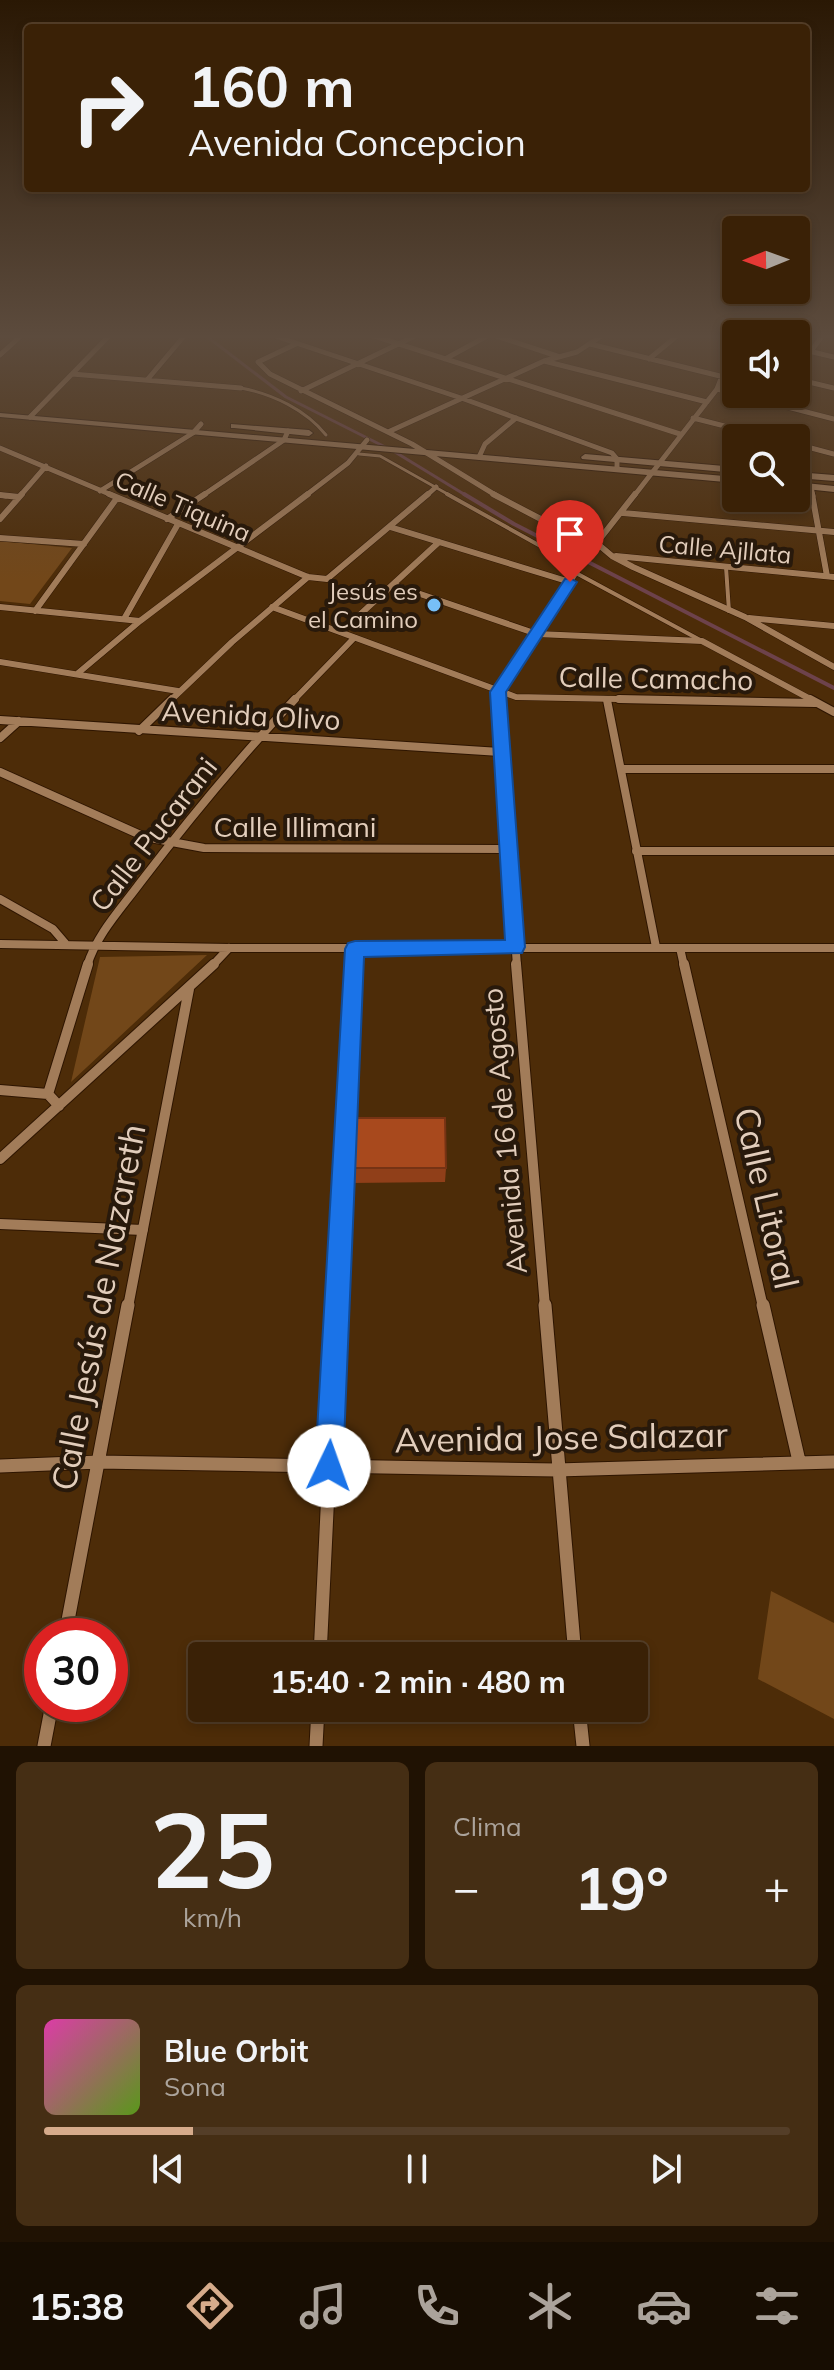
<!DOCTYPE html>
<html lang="es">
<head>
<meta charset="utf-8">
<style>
  :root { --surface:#3a2106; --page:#452e14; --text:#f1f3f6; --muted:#aba39b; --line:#543e28; --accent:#d6ab8b }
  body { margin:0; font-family:Mulish,sans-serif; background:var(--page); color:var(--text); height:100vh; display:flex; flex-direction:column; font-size:30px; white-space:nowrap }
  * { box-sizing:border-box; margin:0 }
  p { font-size:26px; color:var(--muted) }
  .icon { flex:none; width:44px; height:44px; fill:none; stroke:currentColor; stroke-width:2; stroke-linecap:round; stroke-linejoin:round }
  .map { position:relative; height:1746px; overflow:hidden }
  .side { display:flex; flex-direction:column; gap:16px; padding:16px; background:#201203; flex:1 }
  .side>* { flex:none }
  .banner { position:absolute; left:24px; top:24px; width:786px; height:168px; border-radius:8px; box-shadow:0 4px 12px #0003,0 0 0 2px var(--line); background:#3a2106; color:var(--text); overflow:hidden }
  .needle { width:52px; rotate:269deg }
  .tools { position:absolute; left:722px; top:216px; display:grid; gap:16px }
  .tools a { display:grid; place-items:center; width:88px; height:88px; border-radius:8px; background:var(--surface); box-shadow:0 4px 12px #0003,0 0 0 2px var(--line); font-size:40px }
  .speed { position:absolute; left:24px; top:1618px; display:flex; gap:16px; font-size:40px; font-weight:700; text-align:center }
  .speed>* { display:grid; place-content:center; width:104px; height:104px; border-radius:50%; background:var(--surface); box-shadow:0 4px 12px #0003,0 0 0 2px var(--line); line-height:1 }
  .speed .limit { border:12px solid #d22; background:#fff; color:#111 }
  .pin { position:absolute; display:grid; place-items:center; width:68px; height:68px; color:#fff; margin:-82px -34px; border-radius:50% 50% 50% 0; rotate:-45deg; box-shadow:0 0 8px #0007 }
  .pin .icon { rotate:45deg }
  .me { position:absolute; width:88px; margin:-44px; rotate:3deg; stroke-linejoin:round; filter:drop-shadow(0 0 6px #0008) }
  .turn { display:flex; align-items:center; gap:28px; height:168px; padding:0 32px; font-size:36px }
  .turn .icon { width:104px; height:104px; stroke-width:2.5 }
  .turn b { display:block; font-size:56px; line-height:68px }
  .big { font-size:60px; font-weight:700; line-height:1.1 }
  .side .card { flex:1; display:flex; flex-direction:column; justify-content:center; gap:12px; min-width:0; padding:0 28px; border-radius:12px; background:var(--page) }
  .side .dial { align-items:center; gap:0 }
  .dial b { font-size:104px; line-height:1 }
  .song { display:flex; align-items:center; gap:24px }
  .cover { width:96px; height:96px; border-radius:12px; background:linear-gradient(135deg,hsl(320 70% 55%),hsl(90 70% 35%)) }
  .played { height:8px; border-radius:4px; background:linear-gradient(90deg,var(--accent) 20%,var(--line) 20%) }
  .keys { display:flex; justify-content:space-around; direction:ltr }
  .heat { display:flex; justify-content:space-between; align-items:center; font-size:44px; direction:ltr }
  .side .tiles { flex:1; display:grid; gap:16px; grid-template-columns:1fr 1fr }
  .card:last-child { grid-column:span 2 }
  .trip { position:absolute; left:188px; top:1642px; width:460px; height:80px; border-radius:8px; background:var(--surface); box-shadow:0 4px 12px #0003,0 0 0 2px var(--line); font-weight:700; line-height:80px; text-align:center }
  .dock { display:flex; height:128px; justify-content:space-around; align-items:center; background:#170d02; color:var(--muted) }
  .dock .icon { width:56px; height:56px }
  .dock .on { color:var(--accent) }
  .dock b { font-size:36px; color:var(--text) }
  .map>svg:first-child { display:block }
  .green { fill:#724719 }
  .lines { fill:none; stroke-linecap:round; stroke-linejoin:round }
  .stream-far1 { stroke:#6d424b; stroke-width:3 }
  .stream { stroke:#6d424b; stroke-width:4 }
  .service-far1-casing { stroke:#2e1500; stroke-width:4 }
  .service-casing { stroke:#2e1500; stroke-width:5 }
  .minor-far4-casing { stroke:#2e1500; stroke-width:6 }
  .minor-far3-casing { stroke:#2e1500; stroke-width:7 }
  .minor-far2-casing { stroke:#2e1500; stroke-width:10 }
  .minor-far1-casing { stroke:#2e1500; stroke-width:12 }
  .minor-casing { stroke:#2e1500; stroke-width:15 }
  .tertiary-casing { stroke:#2e1500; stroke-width:2 }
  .service-far1 { stroke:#a27c59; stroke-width:3 }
  .service { stroke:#a27c59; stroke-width:4 }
  .minor-far4 { stroke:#a27c59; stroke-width:5 }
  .minor-far3 { stroke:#a27c59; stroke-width:6 }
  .minor-far2 { stroke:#a27c59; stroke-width:8 }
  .minor-far1 { stroke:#a27c59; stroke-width:10 }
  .minor { stroke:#a27c59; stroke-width:13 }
  .tertiary { fill:#a27c59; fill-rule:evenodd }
  .wall { fill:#903f19 }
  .building { fill:#a8491d; stroke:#763314; stroke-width:2 }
  .route { fill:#1a73e8; stroke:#114b97; stroke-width:2 }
  .poi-dot { fill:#77bff7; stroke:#28190b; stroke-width:3 }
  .labels { text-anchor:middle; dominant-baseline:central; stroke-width:8; stroke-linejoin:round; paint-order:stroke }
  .far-street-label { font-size:24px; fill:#e2cdbb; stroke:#28190b }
  .far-poi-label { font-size:24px; fill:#e2cdbb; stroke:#28190b; text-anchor:end }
  .street-label { font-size:28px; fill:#e2cdbb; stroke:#28190b }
  .near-street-label { font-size:34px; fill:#e2cdbb; stroke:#28190b }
</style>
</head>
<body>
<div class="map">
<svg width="834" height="1746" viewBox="0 0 834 1746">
  <rect width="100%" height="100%" fill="#4d2c08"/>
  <!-- green -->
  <path class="green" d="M0 541 72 548 30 604 0 601Z
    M207 955 71 1082 100 957Z
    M771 1591 834 1623V1719L758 1679Z"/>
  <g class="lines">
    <!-- stream-far1 -->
    <path class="stream-far1" d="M205 335 286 397 395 452 467 496"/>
    <!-- stream -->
    <path class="stream" d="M464 494 514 524 834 688"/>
    <!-- service-far1 casing -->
    <g class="service-far1-casing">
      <path id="service-far1" d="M241 388C273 394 306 410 326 435
        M359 454 380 456 451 496"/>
    </g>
    <!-- service casing -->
    <g class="service-casing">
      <path id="service" d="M447 494 580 568
        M726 567 729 611
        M576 573 702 641"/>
    </g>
    <!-- minor-far4 casing -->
    <g class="minor-far4-casing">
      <path id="minor-far4" d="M110 335 72 374 241 388
        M272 335 464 399 612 453 617 459V469
        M371 335 680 434
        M493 335 557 356
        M296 344 258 362 270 374 412 444 497 496
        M590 344 724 377
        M796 348 834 357
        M811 351 823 335
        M0 355 22 335
        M445 359 489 335
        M649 359 678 335
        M544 361 707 402
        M796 379 834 388
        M147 380 185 335
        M717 389 834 419
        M301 391 417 335
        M30 417 72 374
        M693 418 772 438
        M388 432 544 361 577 352 603 335
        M796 444 834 454
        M0 448 114 496
        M479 457 485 444 516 418
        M811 487 813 496
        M100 491 193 433 201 424
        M0 495 6 496
        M20 496 46 466
        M202 496 284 440 288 431
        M305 496 348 463 367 440
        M426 496 436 487
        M634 496 717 389 736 340"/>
    </g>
    <!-- minor-far3 casing -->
    <g class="minor-far3-casing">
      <path id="minor-far3" d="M109 494 308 577 327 579 428 494
        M493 494 556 527 593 540 612 556 633 567 745 617 834 667
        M812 494 827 576
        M0 495 19 497
        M623 513 834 532
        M0 519 22 494
        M167 519 205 494
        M390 527 570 582
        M0 538 84 544
        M616 556 834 577
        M394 585 537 634 702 641 814 701
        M0 607 140 621
        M272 607 516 697 718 701
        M35 611 117 498
        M749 618 834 626
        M124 619 178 524
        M341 632 439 542
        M0 662 178 691
        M77 674 140 621 308 494
        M170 701 232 642 308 577
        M293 701 354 638
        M499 701 498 692 585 558 635 494"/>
    </g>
    <!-- minor-far2 casing -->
    <g class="minor-far2-casing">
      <path id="minor-far2" d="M498 699 517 966
        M619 699 815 703
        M810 699 834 712
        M607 700 656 947
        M0 720 500 752
        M139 731 172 699
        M0 738 19 721
        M621 769H834
        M0 772 145 837 204 848 508 849
        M636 851H834
        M0 899 53 929 65 943
        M0 944 229 948H834
        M680 948 684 966
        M87 966C97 934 120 910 140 883 189 819 240 757 295 699
        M212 966 229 948
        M354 966 355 949"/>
    </g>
    <!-- minor-far1 casing -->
    <g class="minor-far1-casing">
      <path id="minor-far1" d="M516 964 545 1307
        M684 964 763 1307
        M0 1090 48 1094 59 1106
        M48 1094 88 964
        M0 1159 214 964
        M0 1224 143 1230
        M128 1307 189 989
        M337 1307 354 964"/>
    </g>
    <!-- minor casing -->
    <g class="minor-casing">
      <path id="minor" d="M545 1305 575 1656
        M763 1305 799 1461
        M0 1466 99 1462 557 1470 834 1462
        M65 1636 128 1305
        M320 1656 337 1305
        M579 1708 583 1746
        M44 1746 52 1704
        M316 1746 318 1708"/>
    </g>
    <!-- tertiary casing -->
    <g class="tertiary-casing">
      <path id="tertiary" d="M0 413 736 477V483L0 417Z
        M231 424 309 430 313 433 309 436 234 428H231Z
        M585 454 736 467V473L582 459 581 457Z
        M796 472 834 475V481L796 478Z
        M796 482 834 486V492L796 488Z"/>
    </g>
    <!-- service-far1 -->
    <use href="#service-far1" class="service-far1"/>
    <!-- service -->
    <use href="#service" class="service"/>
    <!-- minor-far4 -->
    <use href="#minor-far4" class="minor-far4"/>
    <!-- minor-far3 -->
    <use href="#minor-far3" class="minor-far3"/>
    <!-- minor-far2 -->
    <use href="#minor-far2" class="minor-far2"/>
    <!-- minor-far1 -->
    <use href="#minor-far1" class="minor-far1"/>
    <!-- minor -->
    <use href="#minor" class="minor"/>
    <!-- tertiary -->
    <use href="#tertiary" class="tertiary"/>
  </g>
  <!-- wall -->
  <path class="wall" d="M348 1168H446L445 1182 350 1183Z"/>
  <!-- building -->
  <path class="building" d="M350 1118H445L446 1168H348Z"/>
  <!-- sky -->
  <linearGradient id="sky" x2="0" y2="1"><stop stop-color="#2a1804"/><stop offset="0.58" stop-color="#5c4b3d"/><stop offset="1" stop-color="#5c4b3d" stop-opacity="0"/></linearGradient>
  <rect width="834" height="580" fill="url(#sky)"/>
  <!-- route -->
  <path class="route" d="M570 578 577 582 506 692 525 947 522 953 364 957 343 1466 339 1476 329 1480 319 1476 315 1466 345 949 348 943 355 941 505 940 490 692 565 579Z"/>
  <!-- markers -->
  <circle class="poi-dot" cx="434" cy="605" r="8"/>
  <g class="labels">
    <!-- far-street labels -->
    <g class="far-street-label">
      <text transform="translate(183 506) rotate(23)">Calle Tiquina</text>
      <text transform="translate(725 549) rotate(5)">Calle Ajllata</text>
    </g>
    <!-- far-poi labels -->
    <g class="far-poi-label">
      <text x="418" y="591">Jesús es<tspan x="418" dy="28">el Camino</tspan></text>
    </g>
    <!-- street labels -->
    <g class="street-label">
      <text transform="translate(656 678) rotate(1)">Calle Camacho</text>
      <text transform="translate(251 715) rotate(3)">Avenida Olivo</text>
      <text x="295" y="826">Calle Illimani</text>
      <text transform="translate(153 834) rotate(-52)">Calle Pucarani</text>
      <text transform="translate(504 1131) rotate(-95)">Avenida 16 de Agosto</text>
    </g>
    <!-- near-street labels -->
    <g class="near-street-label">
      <text transform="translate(767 1198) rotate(77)">Calle Litoral</text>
      <text transform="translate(98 1307) rotate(-79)">Calle Jesús de Nazareth</text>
      <text transform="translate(561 1437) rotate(-1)">Avenida Jose Salazar</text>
    </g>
  </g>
</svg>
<div class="tools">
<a><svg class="needle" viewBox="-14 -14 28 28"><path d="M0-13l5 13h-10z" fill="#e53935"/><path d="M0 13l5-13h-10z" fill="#aba39b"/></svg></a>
<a><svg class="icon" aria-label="sound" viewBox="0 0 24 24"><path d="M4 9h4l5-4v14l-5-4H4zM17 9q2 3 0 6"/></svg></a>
<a><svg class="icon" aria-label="search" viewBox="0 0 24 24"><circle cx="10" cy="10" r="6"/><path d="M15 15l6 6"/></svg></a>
</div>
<div class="speed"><div class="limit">30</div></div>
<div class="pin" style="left:570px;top:582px;background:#d93025"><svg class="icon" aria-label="arrive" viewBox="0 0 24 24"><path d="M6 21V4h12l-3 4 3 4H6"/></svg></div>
<svg class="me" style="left:329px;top:1466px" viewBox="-20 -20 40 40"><circle r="19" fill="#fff"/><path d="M0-13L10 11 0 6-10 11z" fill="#1a73e8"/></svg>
<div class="trip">15:40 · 2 min · 480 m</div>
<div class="banner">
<div class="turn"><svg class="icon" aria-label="right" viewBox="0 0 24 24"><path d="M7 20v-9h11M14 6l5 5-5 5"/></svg><div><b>160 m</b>Avenida Concepcion</div></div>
</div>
</div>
<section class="side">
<div class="tiles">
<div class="card dial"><b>25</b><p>km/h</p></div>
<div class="card"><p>Clima</p>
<div class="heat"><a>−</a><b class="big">19°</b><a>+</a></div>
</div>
<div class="card">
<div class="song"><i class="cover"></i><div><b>Blue Orbit</b><p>Sona</p></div></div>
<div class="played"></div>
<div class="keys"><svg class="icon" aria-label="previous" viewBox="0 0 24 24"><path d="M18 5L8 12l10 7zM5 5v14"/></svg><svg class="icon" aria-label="pause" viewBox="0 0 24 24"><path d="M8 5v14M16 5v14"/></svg><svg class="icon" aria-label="next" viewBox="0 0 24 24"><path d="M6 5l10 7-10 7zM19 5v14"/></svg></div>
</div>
</div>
</section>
<nav class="dock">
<b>15:38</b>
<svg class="icon on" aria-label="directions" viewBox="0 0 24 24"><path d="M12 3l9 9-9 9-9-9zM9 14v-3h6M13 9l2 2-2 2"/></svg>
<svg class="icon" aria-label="music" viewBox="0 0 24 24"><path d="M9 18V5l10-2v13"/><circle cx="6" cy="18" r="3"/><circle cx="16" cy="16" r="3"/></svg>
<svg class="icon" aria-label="phone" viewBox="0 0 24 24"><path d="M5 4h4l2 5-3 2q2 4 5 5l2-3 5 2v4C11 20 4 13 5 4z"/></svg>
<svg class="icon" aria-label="climate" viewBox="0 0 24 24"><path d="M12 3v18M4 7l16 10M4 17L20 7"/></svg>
<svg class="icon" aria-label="car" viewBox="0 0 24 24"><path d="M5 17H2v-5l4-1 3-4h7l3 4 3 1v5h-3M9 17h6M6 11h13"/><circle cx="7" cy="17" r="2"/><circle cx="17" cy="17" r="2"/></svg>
<svg class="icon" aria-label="filters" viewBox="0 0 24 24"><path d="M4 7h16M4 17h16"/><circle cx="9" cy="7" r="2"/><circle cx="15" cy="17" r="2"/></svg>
</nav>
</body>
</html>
